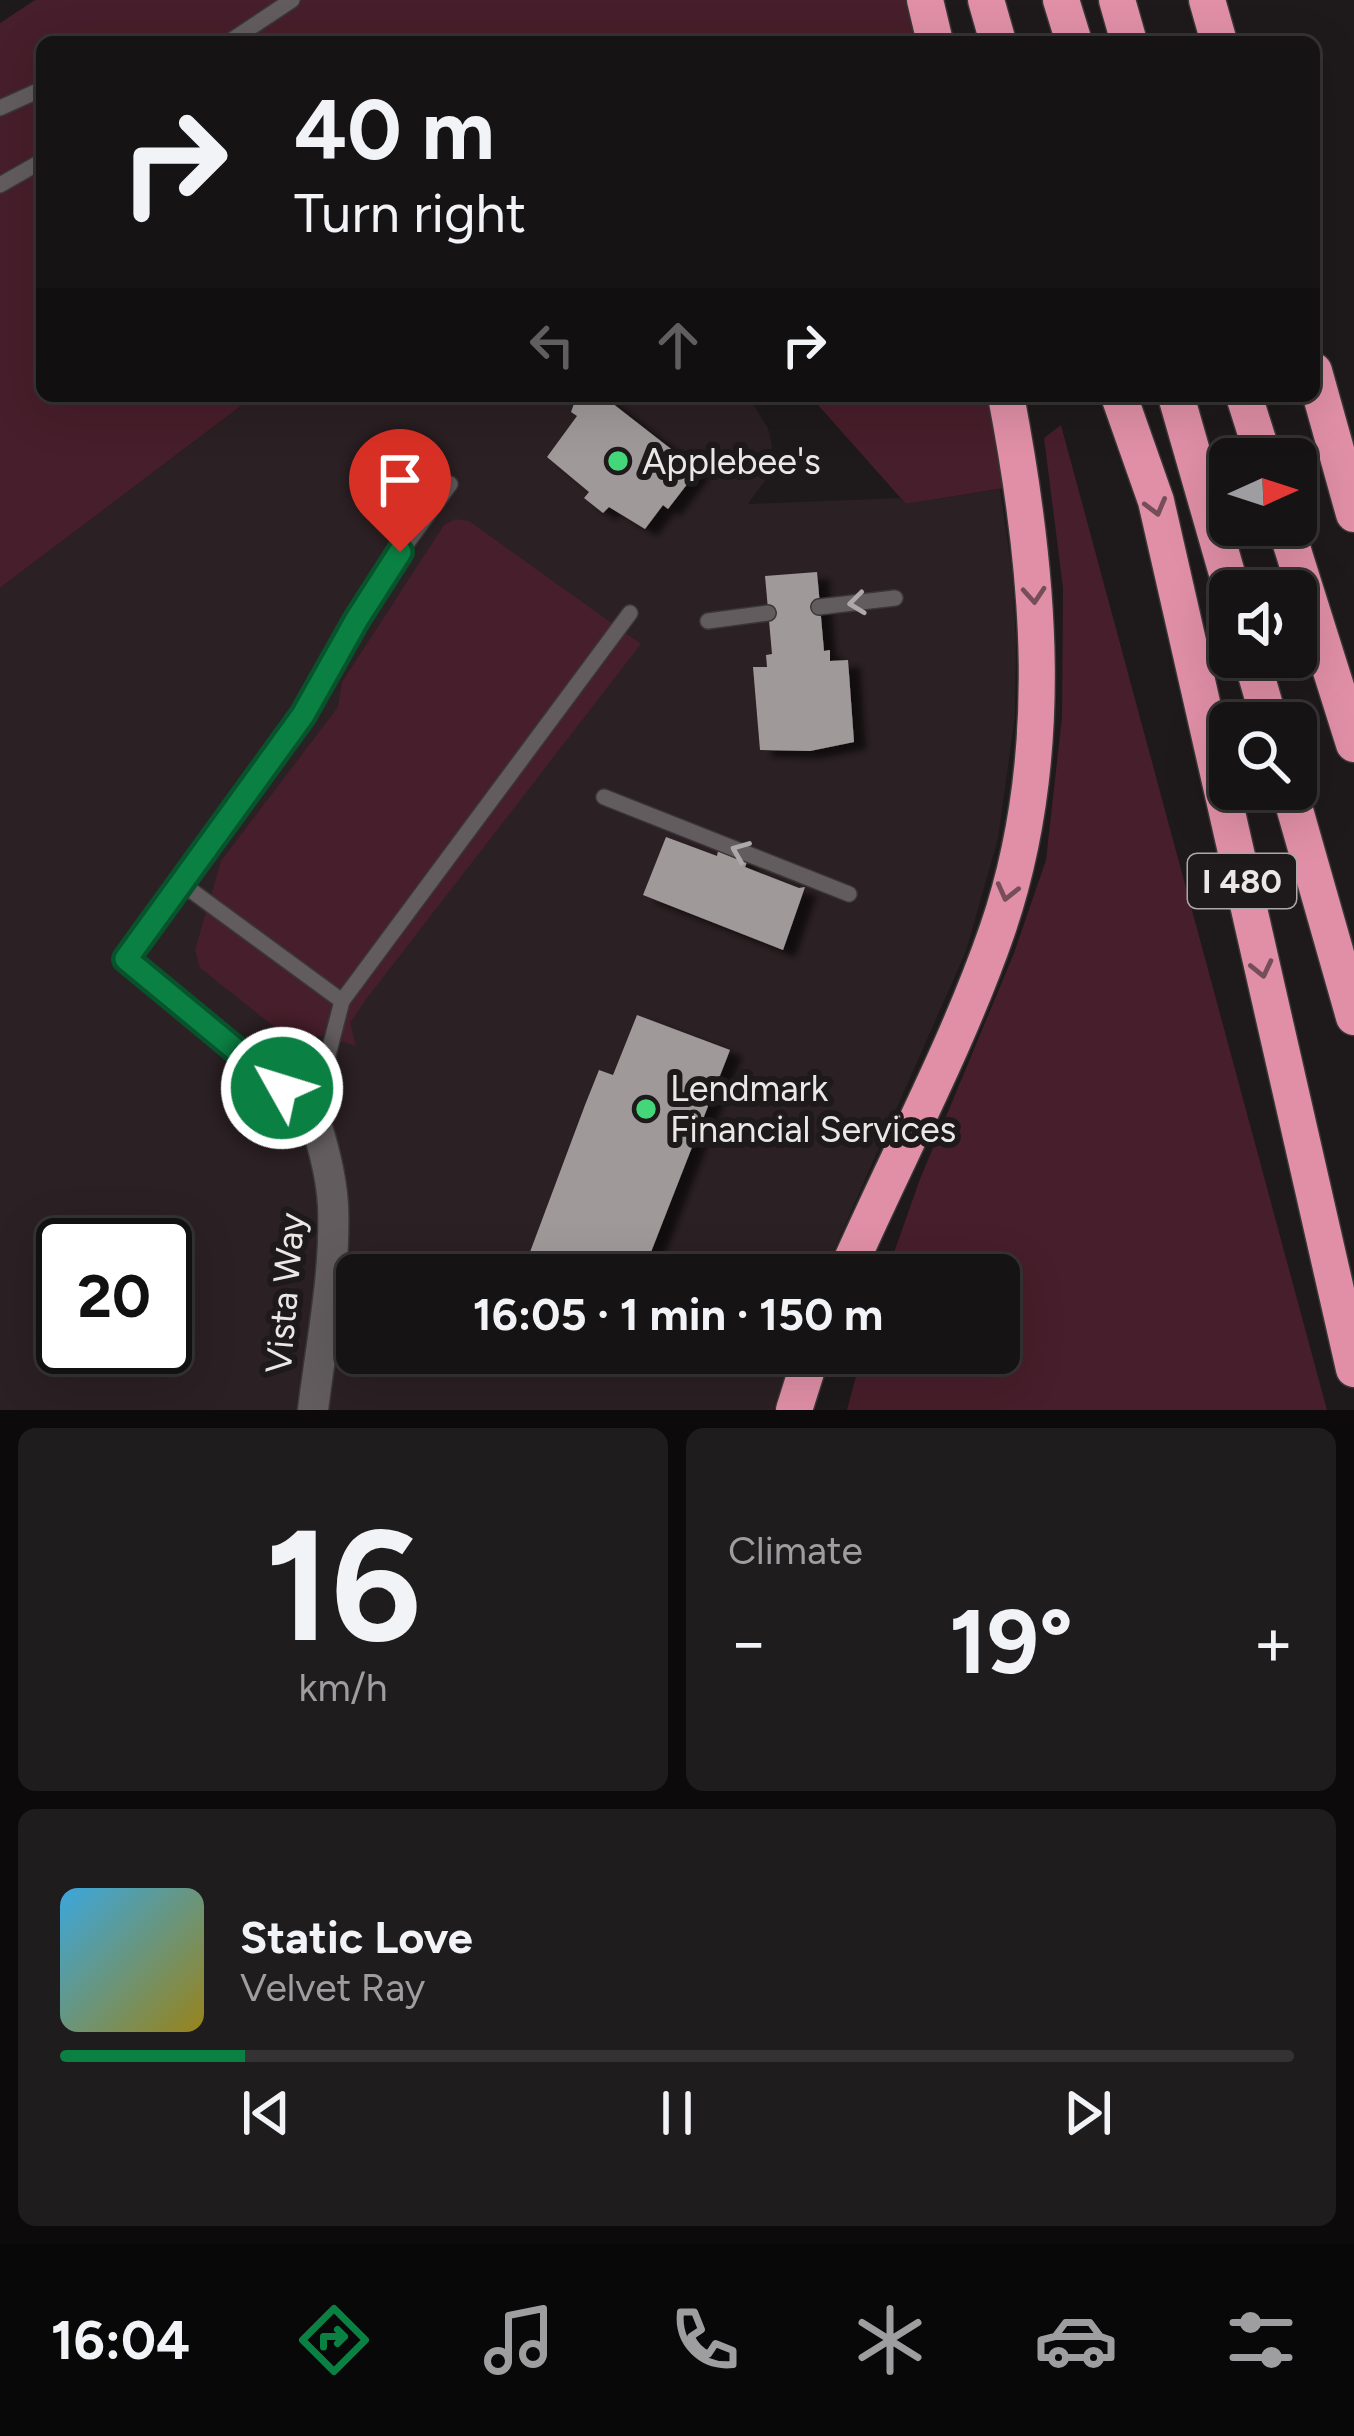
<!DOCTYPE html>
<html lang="en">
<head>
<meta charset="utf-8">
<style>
  :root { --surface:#161314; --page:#1f1c1d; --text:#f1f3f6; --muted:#9e9ea0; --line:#353234; --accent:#0b8043 }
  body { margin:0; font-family:Figtree,sans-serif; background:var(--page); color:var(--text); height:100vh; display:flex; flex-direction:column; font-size:45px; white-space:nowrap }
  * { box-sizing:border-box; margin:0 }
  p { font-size:39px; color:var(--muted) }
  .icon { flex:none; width:66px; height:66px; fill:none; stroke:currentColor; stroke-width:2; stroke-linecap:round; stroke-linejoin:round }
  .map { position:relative; height:1410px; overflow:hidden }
  .sheet { display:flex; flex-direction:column; gap:18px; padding:18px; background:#0c0a0b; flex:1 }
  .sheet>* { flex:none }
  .banner { position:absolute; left:36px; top:36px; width:1284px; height:366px; border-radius:18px; box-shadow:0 12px 48px #0002,0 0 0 3px var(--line); background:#161314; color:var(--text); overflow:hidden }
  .needle { width:78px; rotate:87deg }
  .controls { position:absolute; left:1209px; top:438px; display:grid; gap:24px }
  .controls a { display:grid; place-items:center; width:108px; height:108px; border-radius:18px; background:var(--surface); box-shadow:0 12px 48px #0002,0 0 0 3px var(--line); font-size:60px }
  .speed { position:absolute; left:36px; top:1218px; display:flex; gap:24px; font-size:60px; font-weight:700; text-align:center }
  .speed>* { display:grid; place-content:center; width:156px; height:156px; border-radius:50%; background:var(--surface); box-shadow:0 12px 48px #0002,0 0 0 3px var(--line); line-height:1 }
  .speed .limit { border:6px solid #111; border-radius:18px; background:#fff; color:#111 }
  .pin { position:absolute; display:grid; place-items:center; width:102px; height:102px; color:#fff; margin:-123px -51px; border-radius:50% 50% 50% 0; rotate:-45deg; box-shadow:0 0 12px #0007 }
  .pin .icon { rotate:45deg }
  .me { position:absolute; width:132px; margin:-66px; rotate:309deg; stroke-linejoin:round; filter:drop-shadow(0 0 9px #0008) }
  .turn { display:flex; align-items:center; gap:42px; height:252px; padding:0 60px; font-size:54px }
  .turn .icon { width:156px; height:156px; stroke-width:2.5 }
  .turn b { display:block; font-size:84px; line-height:102px }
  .lanes { display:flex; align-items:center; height:114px; padding:0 60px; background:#0003; justify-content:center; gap:60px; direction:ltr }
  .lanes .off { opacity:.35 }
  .big { font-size:90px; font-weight:700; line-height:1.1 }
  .sheet .widget { flex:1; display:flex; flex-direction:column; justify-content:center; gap:18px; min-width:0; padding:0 42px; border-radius:18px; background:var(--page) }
  .sheet .dial { align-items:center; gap:0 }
  .dial b { font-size:156px; line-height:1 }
  .song { display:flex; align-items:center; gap:36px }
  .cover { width:144px; height:144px; border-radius:18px; background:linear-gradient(135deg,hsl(200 70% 55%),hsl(50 70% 35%)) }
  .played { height:12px; border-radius:6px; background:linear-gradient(90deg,var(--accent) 15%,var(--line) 15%) }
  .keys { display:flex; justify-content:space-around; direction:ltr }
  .heat { display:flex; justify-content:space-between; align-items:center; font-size:66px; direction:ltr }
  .sheet .tiles { flex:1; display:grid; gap:18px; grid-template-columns:1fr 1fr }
  .widget:last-child { grid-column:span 2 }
  .trip { position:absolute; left:336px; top:1254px; width:684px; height:120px; border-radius:18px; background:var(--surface); box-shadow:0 12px 48px #0002,0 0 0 3px var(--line); font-weight:700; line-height:120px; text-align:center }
  .tabs { display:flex; height:192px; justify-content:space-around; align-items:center; background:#090808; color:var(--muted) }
  .tabs .icon { width:84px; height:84px }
  .tabs .selected { color:var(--accent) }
  .tabs b { font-size:54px; color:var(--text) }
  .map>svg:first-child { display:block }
  .built { fill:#2b2023; fill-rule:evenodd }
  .green { fill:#471e2b }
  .building { fill:#9f999a; filter:url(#shadow) }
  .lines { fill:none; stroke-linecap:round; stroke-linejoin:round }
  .lane-casing { stroke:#3a3738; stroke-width:18 }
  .street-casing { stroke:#3a3738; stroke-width:33 }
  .highway-casing { stroke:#3a3738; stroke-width:39 }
  .lane { stroke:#625c5e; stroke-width:15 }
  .street { stroke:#625c5e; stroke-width:30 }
  .highway { stroke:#e08fa6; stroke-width:36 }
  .oneway { stroke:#754e59 }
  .oneway2 { stroke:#ada8a9 }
  .route-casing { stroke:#07532c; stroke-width:30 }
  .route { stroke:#0b8043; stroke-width:21 }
  .poi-dot { fill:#44d77a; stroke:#1e191a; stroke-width:4.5 }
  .labels { text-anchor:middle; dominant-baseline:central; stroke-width:12; stroke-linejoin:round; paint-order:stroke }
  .shield { fill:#1e191a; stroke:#ada9aa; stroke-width:3 }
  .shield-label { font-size:33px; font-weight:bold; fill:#eae7e7 }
  .poi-label { font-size:36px; fill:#eae7e7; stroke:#1e191a; text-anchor:start }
  .street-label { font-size:36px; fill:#eae7e7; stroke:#1e191a }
</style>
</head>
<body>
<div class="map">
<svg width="1354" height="1410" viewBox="0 0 1354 1410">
  <defs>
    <filter id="shadow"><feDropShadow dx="12" dy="7" stdDeviation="3" flood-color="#0009"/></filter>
  </defs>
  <rect width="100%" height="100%" fill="#1e191a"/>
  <!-- built -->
  <path class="built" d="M254 396H756L751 401 768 428 772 446 766 479 748 504 900 498 906 504 1000 489 1012 570 1016 641 1015 716 998 839 966 951 823 1275H357V1353H793L773 1410H0V588ZM63 1245H165V1347H63Z"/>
  <!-- green -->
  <path class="green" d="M35 0H925L935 42H42V396H254L0 588V23Z
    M810 396H1006L1022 485 906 504Z
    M1061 425 1327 1410H847L862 1353H999V1275H886L920 1179 1014 953 1046 860 1062 717 1063 588 1044 438Z
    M455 519 469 521 641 644 364 1002 350 1023 356 1046 329 1037 281 1032 200 968 195 950 221 861 338 707 342 682 444 525Z"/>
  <!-- building -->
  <path class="building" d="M584 396 589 399 603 396 698 470 668 509 663 505 645 529 609 507 603 513 584 498 589 492 547 457 577 416 571 412 575 401Z
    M817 572 824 651 830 650V661L848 660 854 742 810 751 760 750 753 667H767L766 655 772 654 765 576Z
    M666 837 717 856 718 851 747 862 745 867 799 888 805 887 783 950 643 895Z
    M637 1015 730 1050 642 1275H536L540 1265 527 1260 585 1105 599 1070 613 1075Z
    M582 1353H611L607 1363Z"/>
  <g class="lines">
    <!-- lane casing -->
    <g class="lane-casing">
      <path id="lane" d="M229 42 292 0
        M0 108 42 89
        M0 185 42 161
        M819 607 895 598
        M708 621 768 613
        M604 797 849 894
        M181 883 342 1001 313 1113 126 959 303 715 385 573 450 484
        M342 1001 630 613"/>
    </g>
    <!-- street casing -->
    <g class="street-casing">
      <path id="street" d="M313 1410C321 1343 336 1272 333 1205 331 1173 322 1143 313 1113"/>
    </g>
    <!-- highway casing -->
    <g class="highway-casing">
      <path id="highway" d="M925 0 935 42
        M986 0 998 42
        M1061 0 1074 42
        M1117 0 1129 42
        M1207 0 1219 42
        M1314 371 1354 514
        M1119 396 1156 501 1354 1369
        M1176 396 1232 591
        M1244 396 1264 459
        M1285 525 1354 744
        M1251 657 1270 723
        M1289 789 1354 1017
        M845 1275C895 1161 956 1049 997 931 1057 757 1040 573 1006 396
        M794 1410 812 1353"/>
    </g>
    <!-- lane -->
    <use href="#lane" class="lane"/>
    <!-- street -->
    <use href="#street" class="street"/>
    <!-- highway -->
    <use href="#highway" class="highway"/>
  </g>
  <!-- one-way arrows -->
  <defs><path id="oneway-chevron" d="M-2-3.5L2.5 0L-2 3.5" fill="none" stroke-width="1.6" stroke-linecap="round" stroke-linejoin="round" transform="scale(3)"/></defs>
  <g class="oneway">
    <use href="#oneway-chevron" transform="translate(1156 507) rotate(75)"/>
    <use href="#oneway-chevron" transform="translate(1034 595) rotate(86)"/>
    <use href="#oneway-chevron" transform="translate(1007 892) rotate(104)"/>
    <use href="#oneway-chevron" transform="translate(1262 969) rotate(77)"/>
  </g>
  <g class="oneway2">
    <use href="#oneway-chevron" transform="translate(857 603) rotate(173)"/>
    <use href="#oneway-chevron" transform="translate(740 851) rotate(-158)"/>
  </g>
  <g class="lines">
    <!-- route casing -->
    <g class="route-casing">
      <path id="route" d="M282 1088 126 959 303 715 357 619 400 552"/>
    </g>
    <!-- route -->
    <use href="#route" class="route"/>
  </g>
  <!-- markers -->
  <g class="poi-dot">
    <circle cx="618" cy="461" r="12"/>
    <circle cx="646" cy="1109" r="12"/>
  </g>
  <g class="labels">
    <!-- shield labels -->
    <rect class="shield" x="1188" y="854" width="108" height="54" rx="9"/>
    <g class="shield-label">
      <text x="1242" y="881">I 480</text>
    </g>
    <!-- poi labels -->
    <g class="poi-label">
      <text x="642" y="461">Applebee's</text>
      <text x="670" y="1088">Lendmark<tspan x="670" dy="41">Financial Services</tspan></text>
    </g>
    <!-- street labels -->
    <g class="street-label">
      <text transform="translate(285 1293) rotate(-85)">Vista Way</text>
    </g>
  </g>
</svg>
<div class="controls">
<a><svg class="needle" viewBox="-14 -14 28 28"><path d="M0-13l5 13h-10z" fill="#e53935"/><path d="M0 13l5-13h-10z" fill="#9e9ea0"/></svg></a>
<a><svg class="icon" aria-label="sound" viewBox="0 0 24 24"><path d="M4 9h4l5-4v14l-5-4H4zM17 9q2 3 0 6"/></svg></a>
<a><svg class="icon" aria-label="search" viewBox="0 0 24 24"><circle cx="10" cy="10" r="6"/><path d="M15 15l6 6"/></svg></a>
</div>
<div class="speed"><div class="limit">20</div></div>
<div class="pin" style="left:400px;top:552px;background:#d93025"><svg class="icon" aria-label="arrive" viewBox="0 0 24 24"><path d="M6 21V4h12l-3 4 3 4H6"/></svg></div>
<svg class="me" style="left:282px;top:1088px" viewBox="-20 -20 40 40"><circle r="17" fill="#0b8043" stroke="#fff" stroke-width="3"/><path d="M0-11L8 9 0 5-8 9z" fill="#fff"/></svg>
<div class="trip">16:05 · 1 min · 150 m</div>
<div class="banner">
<div class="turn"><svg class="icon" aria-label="right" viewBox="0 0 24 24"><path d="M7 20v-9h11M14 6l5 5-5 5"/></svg><div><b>40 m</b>Turn right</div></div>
<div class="lanes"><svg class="icon off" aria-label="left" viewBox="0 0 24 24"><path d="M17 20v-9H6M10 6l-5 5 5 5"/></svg><svg class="icon off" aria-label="ahead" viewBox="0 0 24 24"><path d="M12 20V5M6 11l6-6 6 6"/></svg><svg class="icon" aria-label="right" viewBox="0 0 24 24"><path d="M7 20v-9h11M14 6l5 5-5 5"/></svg></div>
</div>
</div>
<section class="sheet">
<div class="tiles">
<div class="widget dial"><b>16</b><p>km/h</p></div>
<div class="widget"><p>Climate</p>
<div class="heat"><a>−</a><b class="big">19°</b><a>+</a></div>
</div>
<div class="widget">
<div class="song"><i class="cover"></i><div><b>Static Love</b><p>Velvet Ray</p></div></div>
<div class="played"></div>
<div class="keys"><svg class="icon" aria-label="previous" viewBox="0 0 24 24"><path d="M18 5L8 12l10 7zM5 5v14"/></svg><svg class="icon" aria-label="pause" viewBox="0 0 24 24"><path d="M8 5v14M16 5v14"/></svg><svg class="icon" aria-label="next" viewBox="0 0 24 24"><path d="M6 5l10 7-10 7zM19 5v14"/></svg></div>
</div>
</div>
</section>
<nav class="tabs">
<b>16:04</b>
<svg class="icon selected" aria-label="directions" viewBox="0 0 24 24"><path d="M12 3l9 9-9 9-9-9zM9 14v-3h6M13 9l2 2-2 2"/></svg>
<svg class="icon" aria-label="music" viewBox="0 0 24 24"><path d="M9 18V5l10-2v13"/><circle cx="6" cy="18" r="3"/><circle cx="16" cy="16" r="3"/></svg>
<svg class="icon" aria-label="phone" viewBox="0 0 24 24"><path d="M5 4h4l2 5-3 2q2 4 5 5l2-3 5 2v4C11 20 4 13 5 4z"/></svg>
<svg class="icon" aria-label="climate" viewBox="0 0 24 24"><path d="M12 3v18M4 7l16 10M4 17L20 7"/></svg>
<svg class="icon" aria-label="car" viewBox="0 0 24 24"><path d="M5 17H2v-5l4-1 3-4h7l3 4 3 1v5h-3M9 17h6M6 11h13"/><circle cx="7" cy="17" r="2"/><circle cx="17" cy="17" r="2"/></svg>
<svg class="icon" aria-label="filters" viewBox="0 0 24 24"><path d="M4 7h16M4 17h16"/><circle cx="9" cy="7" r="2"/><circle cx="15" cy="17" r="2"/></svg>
</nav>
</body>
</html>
